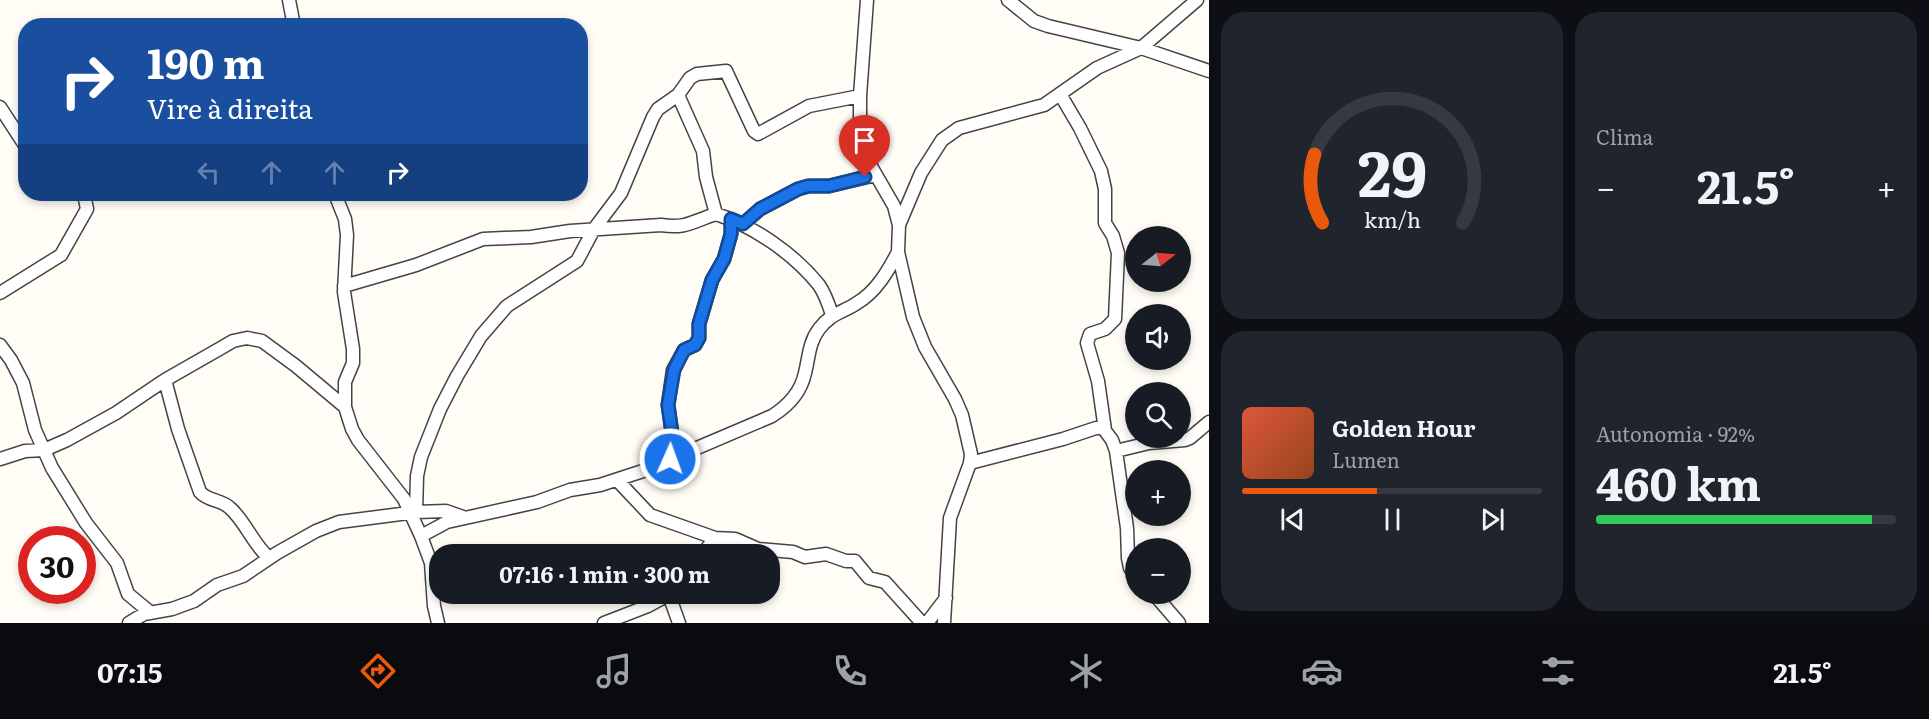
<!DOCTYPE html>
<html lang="pt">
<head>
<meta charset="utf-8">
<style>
  :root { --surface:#171b24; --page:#20242c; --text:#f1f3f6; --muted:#9ea1a6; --line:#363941; --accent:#ea580c }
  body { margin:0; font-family:Literata,serif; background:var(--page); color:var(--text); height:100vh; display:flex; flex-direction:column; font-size:22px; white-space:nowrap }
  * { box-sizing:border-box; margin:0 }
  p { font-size:20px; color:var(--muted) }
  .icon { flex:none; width:33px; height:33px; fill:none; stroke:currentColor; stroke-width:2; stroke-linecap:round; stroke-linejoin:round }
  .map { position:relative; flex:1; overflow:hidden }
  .sheet { display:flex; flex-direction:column; gap:12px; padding:12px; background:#0d0f14; width:720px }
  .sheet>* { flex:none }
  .guide { position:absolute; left:18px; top:18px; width:570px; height:183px; border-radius:24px; box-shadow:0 3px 9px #0003; background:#1a4fa0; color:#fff; overflow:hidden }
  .needle { width:39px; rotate:73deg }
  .tools { position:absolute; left:1125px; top:226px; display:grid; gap:12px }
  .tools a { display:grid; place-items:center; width:66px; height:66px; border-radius:50%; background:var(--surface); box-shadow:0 3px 9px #0003; font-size:30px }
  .speed { position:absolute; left:18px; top:526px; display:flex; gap:12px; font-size:30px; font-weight:700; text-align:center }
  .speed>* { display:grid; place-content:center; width:78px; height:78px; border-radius:50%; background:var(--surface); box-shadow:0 3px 9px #0003; line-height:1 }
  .speed .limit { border:9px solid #d22; background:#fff; color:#111 }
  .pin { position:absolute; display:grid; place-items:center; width:51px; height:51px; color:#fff; margin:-62px -26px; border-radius:50% 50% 50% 0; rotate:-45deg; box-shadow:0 0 6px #0007 }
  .pin .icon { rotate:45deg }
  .me { position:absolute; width:66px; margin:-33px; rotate:2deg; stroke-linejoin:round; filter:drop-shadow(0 0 4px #0008) }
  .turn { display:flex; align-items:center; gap:21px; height:126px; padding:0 30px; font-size:27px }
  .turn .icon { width:78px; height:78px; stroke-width:2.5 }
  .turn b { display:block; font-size:42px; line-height:51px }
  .lanes { display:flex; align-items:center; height:57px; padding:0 30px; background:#0003; justify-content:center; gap:30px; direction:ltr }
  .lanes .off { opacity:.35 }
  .big { font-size:45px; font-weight:700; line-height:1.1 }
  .sheet .card { flex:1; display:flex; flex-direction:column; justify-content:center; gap:9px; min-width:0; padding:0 21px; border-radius:24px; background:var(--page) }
  .sheet .dial { align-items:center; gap:0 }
  .dial svg { height:156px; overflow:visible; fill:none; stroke:var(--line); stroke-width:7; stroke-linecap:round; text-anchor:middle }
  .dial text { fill:var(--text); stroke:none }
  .song { display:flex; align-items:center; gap:18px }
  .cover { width:72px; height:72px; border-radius:9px; background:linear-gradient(135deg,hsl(10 70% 55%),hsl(20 70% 35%)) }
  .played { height:6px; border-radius:3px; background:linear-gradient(90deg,var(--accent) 45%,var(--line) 45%) }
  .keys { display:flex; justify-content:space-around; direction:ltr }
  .heat { display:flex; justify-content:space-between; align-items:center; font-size:33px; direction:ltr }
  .charge { height:9px; border-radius:4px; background:linear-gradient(90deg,#34c759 92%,var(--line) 0) }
  .sheet .tiles { flex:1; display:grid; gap:12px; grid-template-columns:repeat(2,1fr) }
  .trip { position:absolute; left:429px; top:544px; width:351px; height:60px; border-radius:24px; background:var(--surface); box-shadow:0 3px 9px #0003; font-weight:700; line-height:60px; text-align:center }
  .menu { display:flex; height:96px; justify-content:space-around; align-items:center; background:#090b0e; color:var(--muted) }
  .menu .icon { width:42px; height:42px }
  .menu .on { color:var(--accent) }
  .menu b { font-size:27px; color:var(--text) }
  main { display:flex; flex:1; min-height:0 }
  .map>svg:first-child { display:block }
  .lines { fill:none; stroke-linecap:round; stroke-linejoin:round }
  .minor-casing { stroke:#444; stroke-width:15 }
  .minor { stroke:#fff; stroke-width:12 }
  .route-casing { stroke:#114b97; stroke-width:15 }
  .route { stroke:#1a73e8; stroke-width:10 }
</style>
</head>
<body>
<main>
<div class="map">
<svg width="1209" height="623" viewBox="0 0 1209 623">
  <rect width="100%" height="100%" fill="#fffdf5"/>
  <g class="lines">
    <!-- minor casing -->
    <g class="minor-casing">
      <path id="minor" d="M289 0 294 26
        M867 0 860 96V122L864 143 872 168 894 206 899 225 898 252 913 317 925 347 955 399 962 415 971 454 970 463 950 518 944 623
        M1008 0 1034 21 1048 26 1141 48 1209 71
        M1060 94 1080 128 1101 171 1105 189V223L1113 236 1118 253 1115 319 1105 329 1090 334 1087 343 1098 381 1105 430
        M678 95 703 151 706 177 716 214
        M0 107 26 147
        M335 194 345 219 347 235 344 292 353 349V363L345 382V407L352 429 358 440 404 499 421 536 431 563 434 606 438 623
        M743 224 760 209 798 189 809 186H829L876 175
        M899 225 921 173 942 140 959 128 1044 105 1097 68 1141 48 1197 0
        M344 286 416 265 483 239 531 237 570 231 661 225C687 229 693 221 716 214 754 226 794 254 819 285 825 294 829 305 832 315
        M0 293 61 255 87 209 84 194
        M0 345 11 360 23 383 35 430 52 468 86 523 117 563 128 594 151 613
        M165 380 178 429 200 492C209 502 221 499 230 508 246 522 252 543 269 558
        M1116 451 1149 443 1185 440 1190 438 1209 422
        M0 459 25 451 44 450 67 440 116 413 165 380 221 348 233 341 247 338 262 341 296 366 345 407
        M670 459 672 433 668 405 673 370 684 350 695 345 699 338V324L712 280 724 259 731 234V219
        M970 463 1063 439 1096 428H1103L1112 440 1116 451 1127 528 1128 558 1130 568 1136 575
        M617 480 650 515 715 538 735 539 758 549 793 552 805 557 826 554 846 561H855L869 578 885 582 922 623
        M416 512 417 476 421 457 440 409 457 376 481 336 507 306 577 261 594 229 621 193 653 117 658 109 678 95 690 78 697 74 726 71 754 131 758 134 809 106 860 96
        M421 536 447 522 537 502 570 490 600 485 643 471 772 416C788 406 801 392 805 373 809 357 809 342 819 329 831 313 842 313 857 303 876 292 888 271 898 252
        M702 555 715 538
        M1154 594 1179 623
        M669 595 679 623
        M129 623 144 614 172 609 194 601 217 585 243 576 277 553 316 531 339 522 416 512 446 511 463 517
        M604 623 648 606 670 594
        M927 623 946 598"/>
    </g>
    <!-- minor -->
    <use href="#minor" class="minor"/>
  </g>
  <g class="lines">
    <!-- route casing -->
    <g class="route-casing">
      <path id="route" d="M670 459 672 433 668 405 674 370 684 350 695 345 699 338V324L712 280 724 259 731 234V219L743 224 760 209 798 189 808 186H829L865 177"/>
    </g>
    <!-- route -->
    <use href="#route" class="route"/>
  </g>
</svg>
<div class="tools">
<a><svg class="needle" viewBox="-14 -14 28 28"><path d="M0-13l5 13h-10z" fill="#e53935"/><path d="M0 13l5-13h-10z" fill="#9ea1a6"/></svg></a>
<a><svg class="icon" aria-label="sound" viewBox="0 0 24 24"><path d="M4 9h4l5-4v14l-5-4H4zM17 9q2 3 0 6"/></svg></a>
<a><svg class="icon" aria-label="search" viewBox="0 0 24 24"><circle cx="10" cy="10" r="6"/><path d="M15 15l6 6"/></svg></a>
<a>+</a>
<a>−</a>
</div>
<div class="speed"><div class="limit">30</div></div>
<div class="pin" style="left:865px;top:177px;background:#d93025"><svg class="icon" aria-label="arrive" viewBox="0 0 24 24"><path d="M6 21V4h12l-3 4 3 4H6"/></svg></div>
<svg class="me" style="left:670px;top:459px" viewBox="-20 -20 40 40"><circle r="17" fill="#1a73e8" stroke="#fff" stroke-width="3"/><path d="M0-11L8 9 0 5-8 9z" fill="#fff"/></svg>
<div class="trip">07:16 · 1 min · 300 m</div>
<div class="guide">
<div class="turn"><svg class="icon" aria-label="right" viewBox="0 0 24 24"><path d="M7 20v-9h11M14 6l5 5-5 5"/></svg><div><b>190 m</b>Vire à direita</div></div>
<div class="lanes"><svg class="icon off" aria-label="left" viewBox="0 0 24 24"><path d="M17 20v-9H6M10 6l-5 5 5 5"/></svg><svg class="icon off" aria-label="ahead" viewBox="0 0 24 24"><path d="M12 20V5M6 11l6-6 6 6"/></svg><svg class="icon off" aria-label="ahead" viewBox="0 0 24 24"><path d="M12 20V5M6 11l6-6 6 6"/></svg><svg class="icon" aria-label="right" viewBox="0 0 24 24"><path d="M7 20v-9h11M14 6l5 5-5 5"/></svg></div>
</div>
</div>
<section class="sheet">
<div class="tiles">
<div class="card dial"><svg viewBox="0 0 100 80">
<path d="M14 69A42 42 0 1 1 86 69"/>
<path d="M14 69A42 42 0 0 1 10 34" stroke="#ea580c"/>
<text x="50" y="56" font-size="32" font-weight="700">29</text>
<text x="50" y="72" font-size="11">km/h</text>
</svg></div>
<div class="card"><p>Clima</p>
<div class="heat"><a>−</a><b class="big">21.5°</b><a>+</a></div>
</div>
<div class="card">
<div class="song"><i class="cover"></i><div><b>Golden Hour</b><p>Lumen</p></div></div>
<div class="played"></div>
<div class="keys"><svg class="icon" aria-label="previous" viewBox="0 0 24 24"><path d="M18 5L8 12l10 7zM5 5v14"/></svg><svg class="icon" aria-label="pause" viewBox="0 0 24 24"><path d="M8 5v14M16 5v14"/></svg><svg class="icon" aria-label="next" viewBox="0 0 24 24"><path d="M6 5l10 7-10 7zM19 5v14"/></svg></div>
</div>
<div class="card"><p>Autonomia · 92%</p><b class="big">460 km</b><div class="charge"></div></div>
</div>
</section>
</main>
<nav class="menu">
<b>07:15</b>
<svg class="icon on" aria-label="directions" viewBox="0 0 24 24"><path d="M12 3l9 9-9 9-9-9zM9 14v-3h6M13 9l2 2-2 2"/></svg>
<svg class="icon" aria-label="music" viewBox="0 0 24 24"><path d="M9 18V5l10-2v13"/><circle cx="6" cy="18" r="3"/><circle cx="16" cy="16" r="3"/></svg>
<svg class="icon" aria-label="phone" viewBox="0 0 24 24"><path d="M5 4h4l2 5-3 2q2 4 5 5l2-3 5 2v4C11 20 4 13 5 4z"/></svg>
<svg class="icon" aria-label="climate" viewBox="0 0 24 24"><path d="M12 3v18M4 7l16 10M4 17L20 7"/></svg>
<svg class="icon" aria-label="car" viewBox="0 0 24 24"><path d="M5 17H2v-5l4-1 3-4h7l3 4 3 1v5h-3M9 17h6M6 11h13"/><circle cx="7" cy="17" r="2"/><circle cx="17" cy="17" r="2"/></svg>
<svg class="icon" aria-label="filters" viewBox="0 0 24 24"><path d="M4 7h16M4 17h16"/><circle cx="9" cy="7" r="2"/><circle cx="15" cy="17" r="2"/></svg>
<b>21.5°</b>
</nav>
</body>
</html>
